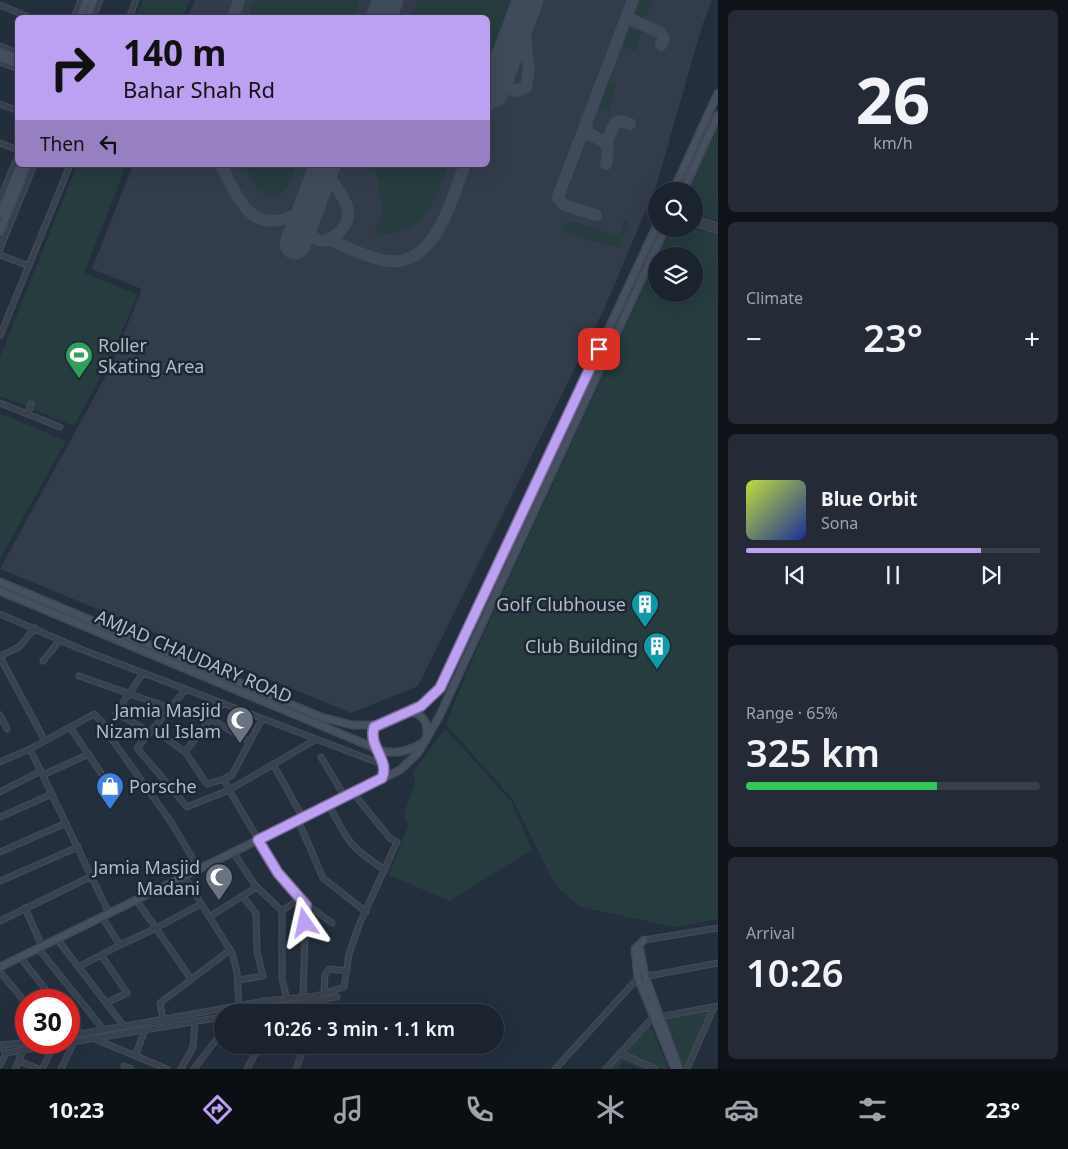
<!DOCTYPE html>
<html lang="en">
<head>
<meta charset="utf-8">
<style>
  :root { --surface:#1b232e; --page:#242b36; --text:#f1f3f6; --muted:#a0a4aa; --line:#39404a; --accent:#bca0f2 }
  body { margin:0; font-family:"Noto Sans",sans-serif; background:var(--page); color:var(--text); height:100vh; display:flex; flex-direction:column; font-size:19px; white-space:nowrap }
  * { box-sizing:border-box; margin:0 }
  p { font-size:16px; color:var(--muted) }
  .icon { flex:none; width:28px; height:28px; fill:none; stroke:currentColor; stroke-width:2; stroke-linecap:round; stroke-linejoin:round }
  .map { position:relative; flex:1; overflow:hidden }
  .panel { display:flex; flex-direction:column; gap:10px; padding:10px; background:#0f1319; width:350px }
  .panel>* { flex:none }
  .hud { position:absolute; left:15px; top:15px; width:475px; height:152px; border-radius:8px; box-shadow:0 5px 20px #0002,0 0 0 1px var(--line); background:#bca0f2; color:#111; overflow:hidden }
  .buttons { position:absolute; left:648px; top:182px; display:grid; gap:10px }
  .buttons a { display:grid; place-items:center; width:55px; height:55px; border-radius:50%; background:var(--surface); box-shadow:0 5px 20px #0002,0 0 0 1px var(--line); font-size:25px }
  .speed { position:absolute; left:15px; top:989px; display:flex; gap:10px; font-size:25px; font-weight:700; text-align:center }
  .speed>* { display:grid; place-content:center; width:65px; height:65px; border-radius:50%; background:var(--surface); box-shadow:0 5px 20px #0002,0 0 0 1px var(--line); line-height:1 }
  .speed .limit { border:8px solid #d22; background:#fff; color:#111 }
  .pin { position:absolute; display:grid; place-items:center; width:42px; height:42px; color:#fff; margin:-21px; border-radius:10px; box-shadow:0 2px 8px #0006 }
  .me { position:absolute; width:55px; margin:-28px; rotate:349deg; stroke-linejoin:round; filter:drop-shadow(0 0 4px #0008) }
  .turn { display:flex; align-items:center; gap:18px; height:105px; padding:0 25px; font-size:22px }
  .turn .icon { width:65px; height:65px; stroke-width:2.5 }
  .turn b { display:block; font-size:35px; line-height:42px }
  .then { display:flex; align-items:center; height:48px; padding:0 25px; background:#0003; gap:10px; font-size:19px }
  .big { font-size:38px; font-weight:600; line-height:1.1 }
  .panel .widget { flex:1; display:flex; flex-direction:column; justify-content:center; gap:8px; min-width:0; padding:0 18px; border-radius:8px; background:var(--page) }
  .panel .dial { align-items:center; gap:0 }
  .dial b { font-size:65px; line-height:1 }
  .song { display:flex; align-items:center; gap:15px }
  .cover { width:60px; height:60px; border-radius:8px; background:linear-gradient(135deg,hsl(70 70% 55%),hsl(230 70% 35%)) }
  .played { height:5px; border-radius:2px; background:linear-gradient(90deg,var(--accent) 80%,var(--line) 80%) }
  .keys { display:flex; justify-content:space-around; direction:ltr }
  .heat { display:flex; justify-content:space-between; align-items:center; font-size:28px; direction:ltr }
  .charge { height:8px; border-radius:4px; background:linear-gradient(90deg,#34c759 65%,var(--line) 0) }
  .trip { position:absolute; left:214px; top:1004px; width:290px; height:50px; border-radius:25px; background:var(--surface); box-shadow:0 5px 20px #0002,0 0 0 1px var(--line); font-weight:600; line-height:50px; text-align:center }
  .tabs { display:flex; height:80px; justify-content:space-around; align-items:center; background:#0b0e12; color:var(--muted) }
  .tabs .icon { width:35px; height:35px }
  .tabs .on { color:var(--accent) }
  .tabs b { font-size:22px; color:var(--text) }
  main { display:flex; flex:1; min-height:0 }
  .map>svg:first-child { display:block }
  .airport { fill:#323c4b }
  .green { fill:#263c3f }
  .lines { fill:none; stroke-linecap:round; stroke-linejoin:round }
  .taxiway { stroke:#3f4a5a; stroke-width:12 }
  .runway { stroke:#3f4a5a; stroke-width:31 }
  .street-casing { stroke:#414a57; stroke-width:7 }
  .secondary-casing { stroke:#414a57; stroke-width:9 }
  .street { stroke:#38414e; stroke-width:4.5 }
  .secondary { stroke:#465061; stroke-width:6 }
  .route-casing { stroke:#7a689d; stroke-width:12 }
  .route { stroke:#bca0f2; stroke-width:9 }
  .labels { text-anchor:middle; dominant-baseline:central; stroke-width:5; stroke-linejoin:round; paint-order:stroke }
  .poi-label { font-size:18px; fill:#b4bcc9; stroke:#1d2633; text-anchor:end }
  .street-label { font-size:18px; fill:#b4bcc9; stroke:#1d2633 }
</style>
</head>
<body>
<main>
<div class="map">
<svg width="718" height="1069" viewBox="0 0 718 1069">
  <rect width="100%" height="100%" fill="#242f3e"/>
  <!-- airport -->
  <path class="airport" d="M195 0H712L702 26 657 183 606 305 418 686 351 713 0 569 109 370 142 289 92 269 133 165H488V18L188 17Z"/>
  <!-- green -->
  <path class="green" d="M143 0H190L183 17H136Z
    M255 0H360L353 17H248Z
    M417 0H512L488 65V18L411 17Z
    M638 0H654L644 20 633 16Z
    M628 28 642 32 635 51 621 45Z
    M607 82 616 85 608 111 599 108Z
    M718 126V221L694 212V191H687Z
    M77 165H126L84 273 138 295 104 371 74 426 0 396V357Z
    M246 165H297C292 178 289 195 272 196 266 196 261 194 258 190 252 183 249 173 246 165Z
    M375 165H449C433 206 424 235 374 235L383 213Z
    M624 220 630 222 619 248 562 232 566 222 571 223V221L619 236Z
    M694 227 718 235V919L676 927 580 907 556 886 513 800 446 724 475 653 656 260V294H694V256H658L669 233 694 229Z
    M0 413 66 441 0 559Z
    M445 729 511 801 532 850 449 901 389 875 408 826 404 814 415 782 413 772Z
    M705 1011 707 1017 687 1068 681 1066 665 1022 666 1017Z
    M650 1025 669 1069H641L622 1061 620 1069H609Z"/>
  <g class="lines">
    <!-- taxiway -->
    <path class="taxiway" d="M626 17 661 33 664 39 661 45
      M233 18 239 0
      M515 34 503 57 499 78 502 84 515 91 526 87 529 70 524 30 529 0
      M488 106 493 92
      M586 121 588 133 602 141 608 139 615 123 620 121 630 124
      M602 141 608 147 606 164
      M221 165C242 208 256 240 308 208
      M308 208C308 216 306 228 312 235 324 251 348 229 348 215 349 197 328 183 326 165
      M596 215 564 205 558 198 559 194 633 0
      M328 239C345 246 363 256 382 260 435 272 450 201 465 165"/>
    <!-- runway -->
    <path class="runway" d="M381 18 388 0
      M493 92 528 0
      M295 244 325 165"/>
    <!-- street casing -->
    <g class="street-casing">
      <path id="street" d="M0 5 31 18
        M74 18 81 0
        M93 18 100 0
        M129 18 136 0
        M0 46 18 53
        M0 62 18 69
        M0 104 18 111
        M0 143 18 150
        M0 199 18 156
        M694 218 718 226
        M694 223 718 231
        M0 249 34 165
        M0 255 29 266
        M0 336 70 165
        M0 403 60 427
        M28 414 31 404
        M0 614 78 648 384 765
        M0 656 19 647 35 628
        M0 657 45 741
        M43 661 60 640
        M143 673 116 713 150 732
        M79 676 170 708
        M0 715 7 729
        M211 719 250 742
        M70 727 101 773
        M153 729 185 752 207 784 224 779 229 790 187 807 137 748 186 689
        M315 740 229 790 278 873 299 899 332 923
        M185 752 223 703
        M321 757 345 797
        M0 762 30 749
        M273 764 303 818
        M43 775 89 754
        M224 779 232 775 262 719
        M0 792 41 771
        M329 805C348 842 350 847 385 870
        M0 817 52 794
        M298 820 323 878 366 912
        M0 852 66 823
        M233 852 255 885 282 911
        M184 876 232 953 237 972 239 1005
        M0 881 78 847
        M25 908 42 946
        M109 913 30 749 94 714 111 732V738L171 822 199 869
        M102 917 120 945 156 928 136 900
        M209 917 257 887
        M0 921 92 876
        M57 939 123 1025
        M644 940 718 928
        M38 948 103 1029
        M102 956 127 993 106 1003
        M20 957 54 1000
        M78 967 120 945
        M0 972 26 1003
        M191 979 156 928 201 904
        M238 980 263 976 257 952 256 913 243 897
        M324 994 325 975 329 969 347 971
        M303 997 306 905
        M287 999 282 979V911L299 899
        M248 1012 337 997
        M318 1012 323 1000
        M659 1017 718 1006
        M163 1018 160 1003 230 950
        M69 1019 81 1034
        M69 1036 265 1001 316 996 344 987 349 954 359 925 397 842 390 838 353 793
        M95 1039 167 1069
        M0 1045 37 1042
        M1 1045 6 1053 222 1017
        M620 1053 655 1069
        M135 1056 145 1030
        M19 1061 39 1069
        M0 1065 6 1053
        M124 1066 131 1069
        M15 1069 23 1051
        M42 1069 54 1046
        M61 1069 74 1042
        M181 1069 193 1047 195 1021
        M194 1069 222 1032
        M247 1069 260 1045
        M296 1069 305 1045
        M555 1069 638 978 718 963
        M606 1069 653 1017
        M687 1069 714 1007"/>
    </g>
    <!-- secondary casing -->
    <g class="secondary-casing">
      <path id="secondary" d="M79 18 86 0
        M87 18 94 0
        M0 51 18 58
        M0 58 18 65
        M673 191 718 93
        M683 191 718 115
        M0 214 20 165
        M0 232 27 165
        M0 582 321 717 352 725H377
        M0 591 377 749 385 766 382 778
        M411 712 431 698 446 677 656 227
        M411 712C426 715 429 726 426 740 412 751 393 756 377 749L373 740 374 727Z
        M644 940 635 949 638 978 675 1069
        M639 945 645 976 679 1069
        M0 967 400 770 418 753 439 717 665 229"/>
    </g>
    <!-- street -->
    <use href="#street" class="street"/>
    <!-- secondary -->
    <use href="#secondary" class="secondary"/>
  </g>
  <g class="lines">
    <!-- route casing -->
    <g class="route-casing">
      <path id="route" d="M305 923 306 905 278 873 258 840 382 778C390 760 368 747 374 727L421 706 440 688 599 349"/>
    </g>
    <!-- route -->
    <use href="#route" class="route"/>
  </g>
  <!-- icons -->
  <defs>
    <g id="stadium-pin" transform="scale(1.4375)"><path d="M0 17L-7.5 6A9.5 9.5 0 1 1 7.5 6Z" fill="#2e9e5b" stroke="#1d2633"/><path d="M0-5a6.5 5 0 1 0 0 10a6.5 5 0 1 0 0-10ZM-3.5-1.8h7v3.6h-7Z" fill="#fff"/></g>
    <g id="building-pin" transform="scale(1.4375)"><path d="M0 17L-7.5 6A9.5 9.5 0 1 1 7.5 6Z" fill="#0f9aa8" stroke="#1d2633"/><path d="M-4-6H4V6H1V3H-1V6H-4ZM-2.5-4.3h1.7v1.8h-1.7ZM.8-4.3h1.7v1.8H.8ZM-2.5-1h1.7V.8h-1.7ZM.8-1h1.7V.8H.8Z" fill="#fff"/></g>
    <g id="mosque-pin" transform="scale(1.4375)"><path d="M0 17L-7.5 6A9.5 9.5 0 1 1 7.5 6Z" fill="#6b7280" stroke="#1d2633"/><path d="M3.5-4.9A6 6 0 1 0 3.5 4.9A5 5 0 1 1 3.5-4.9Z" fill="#fff"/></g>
    <g id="shop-pin" transform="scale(1.4375)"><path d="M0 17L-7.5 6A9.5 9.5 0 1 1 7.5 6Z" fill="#3f7fe0" stroke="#1d2633"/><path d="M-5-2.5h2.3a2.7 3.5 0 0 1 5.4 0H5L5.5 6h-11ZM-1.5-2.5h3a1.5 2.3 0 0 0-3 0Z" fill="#fff"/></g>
  </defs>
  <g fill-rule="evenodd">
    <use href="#stadium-pin" x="79" y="355"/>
    <use href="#building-pin" x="645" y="604"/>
    <use href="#building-pin" x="657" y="646"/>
    <use href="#mosque-pin" x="240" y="720"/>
    <use href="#shop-pin" x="110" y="786"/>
    <use href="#mosque-pin" x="219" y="877"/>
  </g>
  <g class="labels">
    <!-- poi labels -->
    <g class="poi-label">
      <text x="98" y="345" text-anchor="start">Roller<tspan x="98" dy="21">Skating Area</tspan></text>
      <text x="626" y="604">Golf Clubhouse</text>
      <text x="638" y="646">Club Building</text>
      <text x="221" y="710">Jamia Masjid<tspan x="221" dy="21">Nizam ul Islam</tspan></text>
      <text x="129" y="786" text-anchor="start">Porsche</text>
      <text x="200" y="867">Jamia Masjid<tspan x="200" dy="21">Madani</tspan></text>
    </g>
    <!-- street labels -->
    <g class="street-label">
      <text transform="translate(194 656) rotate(23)">AMJAD CHAUDARY ROAD</text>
    </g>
  </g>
</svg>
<div class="buttons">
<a><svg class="icon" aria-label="search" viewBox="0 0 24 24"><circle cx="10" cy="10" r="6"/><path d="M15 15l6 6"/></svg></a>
<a><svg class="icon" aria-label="layers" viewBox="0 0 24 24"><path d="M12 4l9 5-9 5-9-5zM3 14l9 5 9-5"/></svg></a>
</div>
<div class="speed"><div class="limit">30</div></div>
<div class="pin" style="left:599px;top:349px;background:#d93025"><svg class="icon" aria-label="arrive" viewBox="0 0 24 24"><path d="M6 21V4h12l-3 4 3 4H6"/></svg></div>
<svg class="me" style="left:305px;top:923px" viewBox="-20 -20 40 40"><path d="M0-17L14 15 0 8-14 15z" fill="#bca0f2" stroke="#fff" stroke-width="4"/></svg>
<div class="trip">10:26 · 3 min · 1.1 km</div>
<div class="hud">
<div class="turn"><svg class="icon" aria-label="right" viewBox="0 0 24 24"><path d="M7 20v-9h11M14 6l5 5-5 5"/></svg><div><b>140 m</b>Bahar Shah Rd</div></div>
<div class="then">Then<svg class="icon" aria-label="left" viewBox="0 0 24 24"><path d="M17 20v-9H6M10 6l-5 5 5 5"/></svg></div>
</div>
</div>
<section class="panel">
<div class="widget dial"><b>26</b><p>km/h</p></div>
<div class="widget"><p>Climate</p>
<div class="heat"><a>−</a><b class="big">23°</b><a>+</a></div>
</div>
<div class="widget">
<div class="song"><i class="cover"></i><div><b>Blue Orbit</b><p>Sona</p></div></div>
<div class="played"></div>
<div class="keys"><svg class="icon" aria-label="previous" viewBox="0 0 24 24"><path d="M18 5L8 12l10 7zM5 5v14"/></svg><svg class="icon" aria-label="pause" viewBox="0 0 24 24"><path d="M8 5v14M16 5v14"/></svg><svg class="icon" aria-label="next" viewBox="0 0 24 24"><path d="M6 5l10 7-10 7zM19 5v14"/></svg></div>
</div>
<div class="widget"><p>Range · 65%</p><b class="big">325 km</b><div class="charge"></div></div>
<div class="widget"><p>Arrival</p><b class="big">10:26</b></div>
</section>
</main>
<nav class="tabs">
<b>10:23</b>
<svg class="icon on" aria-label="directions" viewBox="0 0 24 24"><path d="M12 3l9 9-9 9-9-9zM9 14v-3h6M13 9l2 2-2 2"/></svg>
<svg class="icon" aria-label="music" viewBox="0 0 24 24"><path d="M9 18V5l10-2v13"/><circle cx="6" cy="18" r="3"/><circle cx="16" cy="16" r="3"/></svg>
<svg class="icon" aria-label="phone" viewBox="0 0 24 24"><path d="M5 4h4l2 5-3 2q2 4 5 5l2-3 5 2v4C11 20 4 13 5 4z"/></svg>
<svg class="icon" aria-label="climate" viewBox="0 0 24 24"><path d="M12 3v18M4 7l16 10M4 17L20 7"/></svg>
<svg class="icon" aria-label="car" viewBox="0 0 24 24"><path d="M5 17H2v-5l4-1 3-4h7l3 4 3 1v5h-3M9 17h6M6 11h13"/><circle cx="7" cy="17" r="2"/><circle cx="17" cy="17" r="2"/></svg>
<svg class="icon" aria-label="filters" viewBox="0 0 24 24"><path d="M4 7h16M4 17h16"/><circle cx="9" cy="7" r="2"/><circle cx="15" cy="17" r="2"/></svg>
<b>23°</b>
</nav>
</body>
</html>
